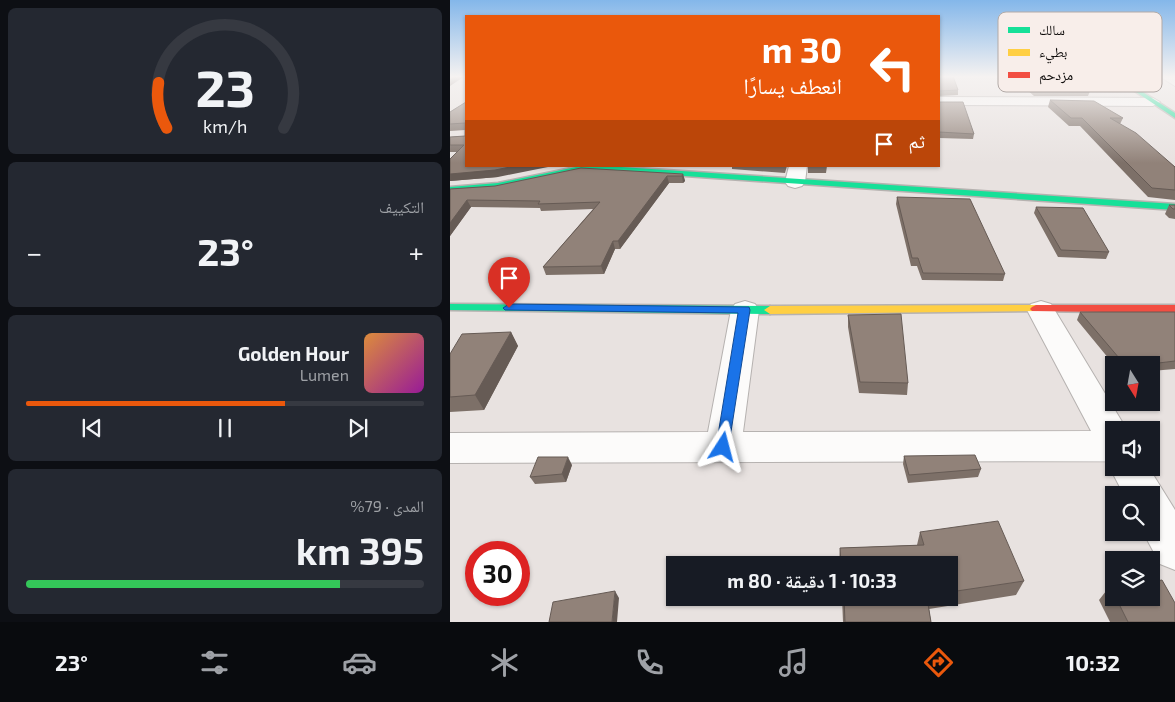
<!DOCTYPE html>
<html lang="ar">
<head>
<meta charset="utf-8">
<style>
  :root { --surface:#171b24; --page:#242831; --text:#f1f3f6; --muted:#9ea1a6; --line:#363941; --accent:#ea580c }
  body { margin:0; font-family:"Exo 2","Noto Naskh Arabic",sans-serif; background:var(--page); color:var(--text); direction:rtl; height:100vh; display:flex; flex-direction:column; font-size:19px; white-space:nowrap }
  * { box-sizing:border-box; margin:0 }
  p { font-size:16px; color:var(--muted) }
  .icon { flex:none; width:28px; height:28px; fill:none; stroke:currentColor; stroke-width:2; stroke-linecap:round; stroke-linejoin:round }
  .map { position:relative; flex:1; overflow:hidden; direction:ltr }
  .details { display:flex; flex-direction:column; gap:8px; padding:8px; background:#0d0f14; width:450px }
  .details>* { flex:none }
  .guide { position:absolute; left:15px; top:15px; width:475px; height:152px; border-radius:0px; box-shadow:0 1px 4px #0004; direction:rtl; background:#ea580c; color:#fff; overflow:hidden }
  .needle { width:32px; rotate:169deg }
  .controls { position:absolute; left:655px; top:356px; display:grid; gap:10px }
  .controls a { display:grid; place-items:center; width:55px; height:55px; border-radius:0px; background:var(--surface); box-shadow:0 1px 4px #0004; font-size:25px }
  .speed { position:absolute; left:15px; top:541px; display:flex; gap:10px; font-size:25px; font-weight:700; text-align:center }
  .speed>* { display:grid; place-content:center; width:65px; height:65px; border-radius:50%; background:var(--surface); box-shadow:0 1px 4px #0004; line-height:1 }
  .speed .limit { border:8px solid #d22; background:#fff; color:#111 }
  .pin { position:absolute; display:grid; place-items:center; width:42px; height:42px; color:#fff; margin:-51px -21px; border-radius:50% 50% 50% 0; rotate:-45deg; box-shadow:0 0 5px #0007 }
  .pin .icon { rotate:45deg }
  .me { position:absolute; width:55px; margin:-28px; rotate:9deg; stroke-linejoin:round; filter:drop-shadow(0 0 4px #0008) }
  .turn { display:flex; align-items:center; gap:18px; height:105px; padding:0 15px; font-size:22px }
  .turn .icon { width:65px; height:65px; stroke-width:2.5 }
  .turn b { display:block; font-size:35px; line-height:42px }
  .then { display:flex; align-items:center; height:48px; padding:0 15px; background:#0003; gap:10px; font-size:19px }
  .big { font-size:38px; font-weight:700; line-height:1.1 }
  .details .card { flex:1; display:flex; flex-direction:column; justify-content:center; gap:8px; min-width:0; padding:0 18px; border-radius:8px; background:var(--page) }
  .details .dial { align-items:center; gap:0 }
  .dial svg { height:130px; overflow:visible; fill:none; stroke:var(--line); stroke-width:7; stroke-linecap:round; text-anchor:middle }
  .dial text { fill:var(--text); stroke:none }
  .song { display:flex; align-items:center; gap:15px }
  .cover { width:60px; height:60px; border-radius:8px; background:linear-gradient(135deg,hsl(30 70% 55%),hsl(300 70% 35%)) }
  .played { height:5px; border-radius:2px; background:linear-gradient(90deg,var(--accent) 65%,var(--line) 65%) }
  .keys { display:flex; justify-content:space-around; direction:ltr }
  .heat { display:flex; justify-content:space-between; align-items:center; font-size:28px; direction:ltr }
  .charge { height:8px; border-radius:4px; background:linear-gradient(90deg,#34c759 79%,var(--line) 0) }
  .trip { position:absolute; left:216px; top:556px; width:292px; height:50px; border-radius:0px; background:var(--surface); box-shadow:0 1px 4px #0004; font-weight:700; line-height:50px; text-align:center; direction:rtl }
  .menu { display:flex; height:80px; justify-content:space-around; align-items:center; background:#090b0e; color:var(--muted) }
  .menu .icon { width:35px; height:35px }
  .menu .current { color:var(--accent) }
  .menu b { font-size:22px; color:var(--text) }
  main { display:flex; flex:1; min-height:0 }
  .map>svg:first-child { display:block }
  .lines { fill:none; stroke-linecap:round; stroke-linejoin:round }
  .street-casing { stroke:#b6b2b0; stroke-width:2 }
  .fast-casing { stroke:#b6b2b0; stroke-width:3 }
  .slow-casing { stroke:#b6b2b0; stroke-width:3 }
  .jam-casing { stroke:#b6b2b0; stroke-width:3 }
  .street { fill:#fcfbfa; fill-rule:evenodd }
  .fast { fill:#16e098; fill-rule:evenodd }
  .slow { fill:#ffcf43; fill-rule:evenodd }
  .jam { fill:#f24e42; fill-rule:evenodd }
  .wall { fill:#7d7068 }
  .shaded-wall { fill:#665b55 }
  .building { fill:#918279; stroke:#665b55 }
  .route { fill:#1a73e8; stroke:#114b97 }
  .key { fill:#f8eeea; stroke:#b2aaa7; stroke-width:1 }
  .key-label { font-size:14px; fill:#0e0b0a }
</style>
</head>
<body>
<main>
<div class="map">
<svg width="725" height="622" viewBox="0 0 725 622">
  <rect width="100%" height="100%" fill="#e8e2e0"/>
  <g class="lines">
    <!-- street casing -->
    <g class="street-casing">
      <path id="street" d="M709 76 725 77V86Z
        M489 97 703 98 710 102 703 106 489 105Z
        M339 166H357L355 182 352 186 345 188 338 186 335 182Z
        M295 301 305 304 309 310 293 432 641 431 577 310 581 304 591 301 601 304 677 430H664V468H699L725 510V570L710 564 693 532H701V495H674L660 468 664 461 0 463V433L258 432 281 310 285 304Z"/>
    </g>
    <!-- fast casing -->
    <g class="fast-casing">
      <path id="fast" d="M662 76H668L725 113V118Z
        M131 166H156L725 204V210L149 170H133L48 187 0 191V187L48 183Z
        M0 304 320 306 326 310 320 314 0 310Z"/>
    </g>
    <!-- slow casing -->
    <g class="slow-casing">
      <path id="slow" d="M586 305 590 307 592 309 590 311 320 314 314 310 320 306Z"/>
    </g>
    <!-- jam casing -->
    <g class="jam-casing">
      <path id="jam" d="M586 305H725V313L582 311 580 309 582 307Z"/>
    </g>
    <!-- street -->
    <use href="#street" class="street"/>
    <!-- fast -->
    <use href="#fast" class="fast"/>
    <!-- slow -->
    <use href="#slow" class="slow"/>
    <!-- jam -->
    <use href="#jam" class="jam"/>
  </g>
  <!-- wall -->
  <path class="wall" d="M489 76 508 90V95L489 96Z
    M561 76H615L640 91 638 96H584Z
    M600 100 673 118 670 124 725 167V200L698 197 630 126H619L598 107Z
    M489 101 524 134 523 139 489 138Z
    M16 102 48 177 0 181V159L7 152H0V137L15 136V130L0 131V112Z
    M282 166H337L335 173 282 169Z
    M358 166H377L376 173H358Z
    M233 174 235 181 233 183H219L170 249H165L154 274 96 275 93 267 143 209 91 211 90 208 21 207 0 236V189Z
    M447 197 555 274 553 281 472 280 467 266H461L446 204Z
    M719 205H725V219L719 218 715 214Z
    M586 207 659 252 656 259 608 257 584 213Z
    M630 312H725V369L701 371V365H664L627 320Z
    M398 315 458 383 457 395 409 393 398 327Z
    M61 332 68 346 34 410 0 412V354Z
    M454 456 531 469 528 477 458 483 453 464Z
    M122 465 116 482 85 484 80 477Z
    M470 532 574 581 566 595 479 609 481 622H393L392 598H500V565H389L390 548 467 545Z
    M660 586H664V598H701L725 622H660L649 600Z"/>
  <!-- shaded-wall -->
  <path class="shaded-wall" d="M6 76H15L0 86V80Z
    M65 166H103L48 177 0 181V174Z
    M233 174 235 181 233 183 232 176Z
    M217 176 219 183 170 249 168 241Z
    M17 200 21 207 0 236V223Z
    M163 241 165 249 154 274 151 266Z
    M61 332 68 346 34 410 25 395Z
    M118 457 122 465 116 482 112 474Z
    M165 591 169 598 167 622H162Z"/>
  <!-- building -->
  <path class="building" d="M0 76H6L0 80Z
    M489 76H503L508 90 489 91Z
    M600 100 644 101 673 118H660L686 133 725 167V190L702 188 632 118H621Z
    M489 101 490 102H513L524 134 489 132Z
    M16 102V166H65L45 170 0 174V159L14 145H0V137L15 136V123L0 124V112Z
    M131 168 233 174 232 176H217L168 241H163L151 266 93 267 150 202 88 204 90 201 17 200 0 223V189L45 186Z
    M447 197 520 199 555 274 473 273 468 258H462Z
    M719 205H725V209H723Z
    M586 207 633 208 659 252 611 250Z
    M630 312H725V361L692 365H675Z
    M451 314 458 383 410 382 398 315Z
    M61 332 25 395 0 397V354L12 334Z
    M525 455 531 469 459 475 454 456Z
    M88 457H118L112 474 80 477Z
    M548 521 574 581 500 592V565H391L390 548 474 545 470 532Z
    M712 580 725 603V622H678L666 598H701V582Z
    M660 586H664V594Z
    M165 591 162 622H99L103 602Z
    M394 598H477L481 622H395Z"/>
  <!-- sky -->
  <linearGradient id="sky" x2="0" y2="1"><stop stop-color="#84b7ea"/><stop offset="0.47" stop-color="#f5f2f1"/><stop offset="1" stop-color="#f5f2f1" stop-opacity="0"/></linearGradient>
  <rect width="725" height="163" fill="url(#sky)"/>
  <!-- route -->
  <path class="route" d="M59 304 299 307 300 310 278 451 273 453 268 451 266 447 288 313 55 310 53 308Z"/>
  <!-- legend -->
  <rect x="548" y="12" width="164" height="80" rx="8" class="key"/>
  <rect x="558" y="27" width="22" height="6" fill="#16e098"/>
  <rect x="558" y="49" width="22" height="7" fill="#ffcf43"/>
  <rect x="558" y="72" width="22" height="6" fill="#f24e42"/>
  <g class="key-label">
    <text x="589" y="35">سالك</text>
    <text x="589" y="57">بطيء</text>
    <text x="589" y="80">مزدحم</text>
  </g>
</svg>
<div class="controls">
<a><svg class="needle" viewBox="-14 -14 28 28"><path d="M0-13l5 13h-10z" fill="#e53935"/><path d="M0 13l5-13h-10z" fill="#9ea1a6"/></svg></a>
<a><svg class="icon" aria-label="sound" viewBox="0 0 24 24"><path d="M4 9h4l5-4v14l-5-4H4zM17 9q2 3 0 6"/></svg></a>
<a><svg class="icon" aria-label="search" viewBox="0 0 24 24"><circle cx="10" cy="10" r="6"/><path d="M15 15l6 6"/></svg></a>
<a><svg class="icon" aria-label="layers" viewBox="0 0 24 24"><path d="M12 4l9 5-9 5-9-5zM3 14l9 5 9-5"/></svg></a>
</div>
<div class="speed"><div class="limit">30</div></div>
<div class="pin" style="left:59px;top:308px;background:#d93025"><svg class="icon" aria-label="arrive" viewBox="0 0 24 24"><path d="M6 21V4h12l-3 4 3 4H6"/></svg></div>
<svg class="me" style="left:273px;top:447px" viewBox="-20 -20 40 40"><path d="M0-17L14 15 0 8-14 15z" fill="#1a73e8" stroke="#fff" stroke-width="4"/></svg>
<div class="trip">10:33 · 1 دقيقة · 80 m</div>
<div class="guide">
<div class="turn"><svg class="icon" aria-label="left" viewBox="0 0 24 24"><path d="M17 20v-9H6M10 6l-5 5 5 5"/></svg><div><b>30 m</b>انعطف يسارًا</div></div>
<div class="then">ثم<svg class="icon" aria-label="arrive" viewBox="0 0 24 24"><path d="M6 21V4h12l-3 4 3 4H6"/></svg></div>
</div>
</div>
<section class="details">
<div class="card dial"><svg viewBox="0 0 100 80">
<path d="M14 69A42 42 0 1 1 86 69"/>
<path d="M14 69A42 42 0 0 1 9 41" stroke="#ea580c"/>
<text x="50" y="56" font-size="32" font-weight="700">23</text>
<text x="50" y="72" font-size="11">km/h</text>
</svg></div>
<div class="card"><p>التكييف</p>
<div class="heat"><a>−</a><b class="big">23°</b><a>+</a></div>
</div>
<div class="card">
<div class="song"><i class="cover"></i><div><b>Golden Hour</b><p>Lumen</p></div></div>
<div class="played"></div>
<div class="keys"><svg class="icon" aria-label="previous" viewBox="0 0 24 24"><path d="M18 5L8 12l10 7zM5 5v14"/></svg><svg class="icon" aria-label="pause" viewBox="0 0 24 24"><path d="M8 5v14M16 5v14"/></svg><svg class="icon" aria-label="next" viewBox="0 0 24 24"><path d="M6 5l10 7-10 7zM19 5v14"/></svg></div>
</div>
<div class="card"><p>المدى · 79%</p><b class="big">395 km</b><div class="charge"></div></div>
</section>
</main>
<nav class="menu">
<b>10:32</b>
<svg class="icon current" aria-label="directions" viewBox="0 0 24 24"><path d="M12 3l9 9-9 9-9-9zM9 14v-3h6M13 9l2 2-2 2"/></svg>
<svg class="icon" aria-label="music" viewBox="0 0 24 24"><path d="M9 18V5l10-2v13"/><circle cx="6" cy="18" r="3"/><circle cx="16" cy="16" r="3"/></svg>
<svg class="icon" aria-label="phone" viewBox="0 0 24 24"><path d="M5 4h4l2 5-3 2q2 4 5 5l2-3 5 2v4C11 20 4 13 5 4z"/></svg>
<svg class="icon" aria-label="climate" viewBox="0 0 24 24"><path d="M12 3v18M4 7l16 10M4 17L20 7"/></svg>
<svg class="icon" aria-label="car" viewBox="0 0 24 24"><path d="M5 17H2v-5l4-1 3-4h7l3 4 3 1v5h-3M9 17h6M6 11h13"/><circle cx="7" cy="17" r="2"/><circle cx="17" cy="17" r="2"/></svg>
<svg class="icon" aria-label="filters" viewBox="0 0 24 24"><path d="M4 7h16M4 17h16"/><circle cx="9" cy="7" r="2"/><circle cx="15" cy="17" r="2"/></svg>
<b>23°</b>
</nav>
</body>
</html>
